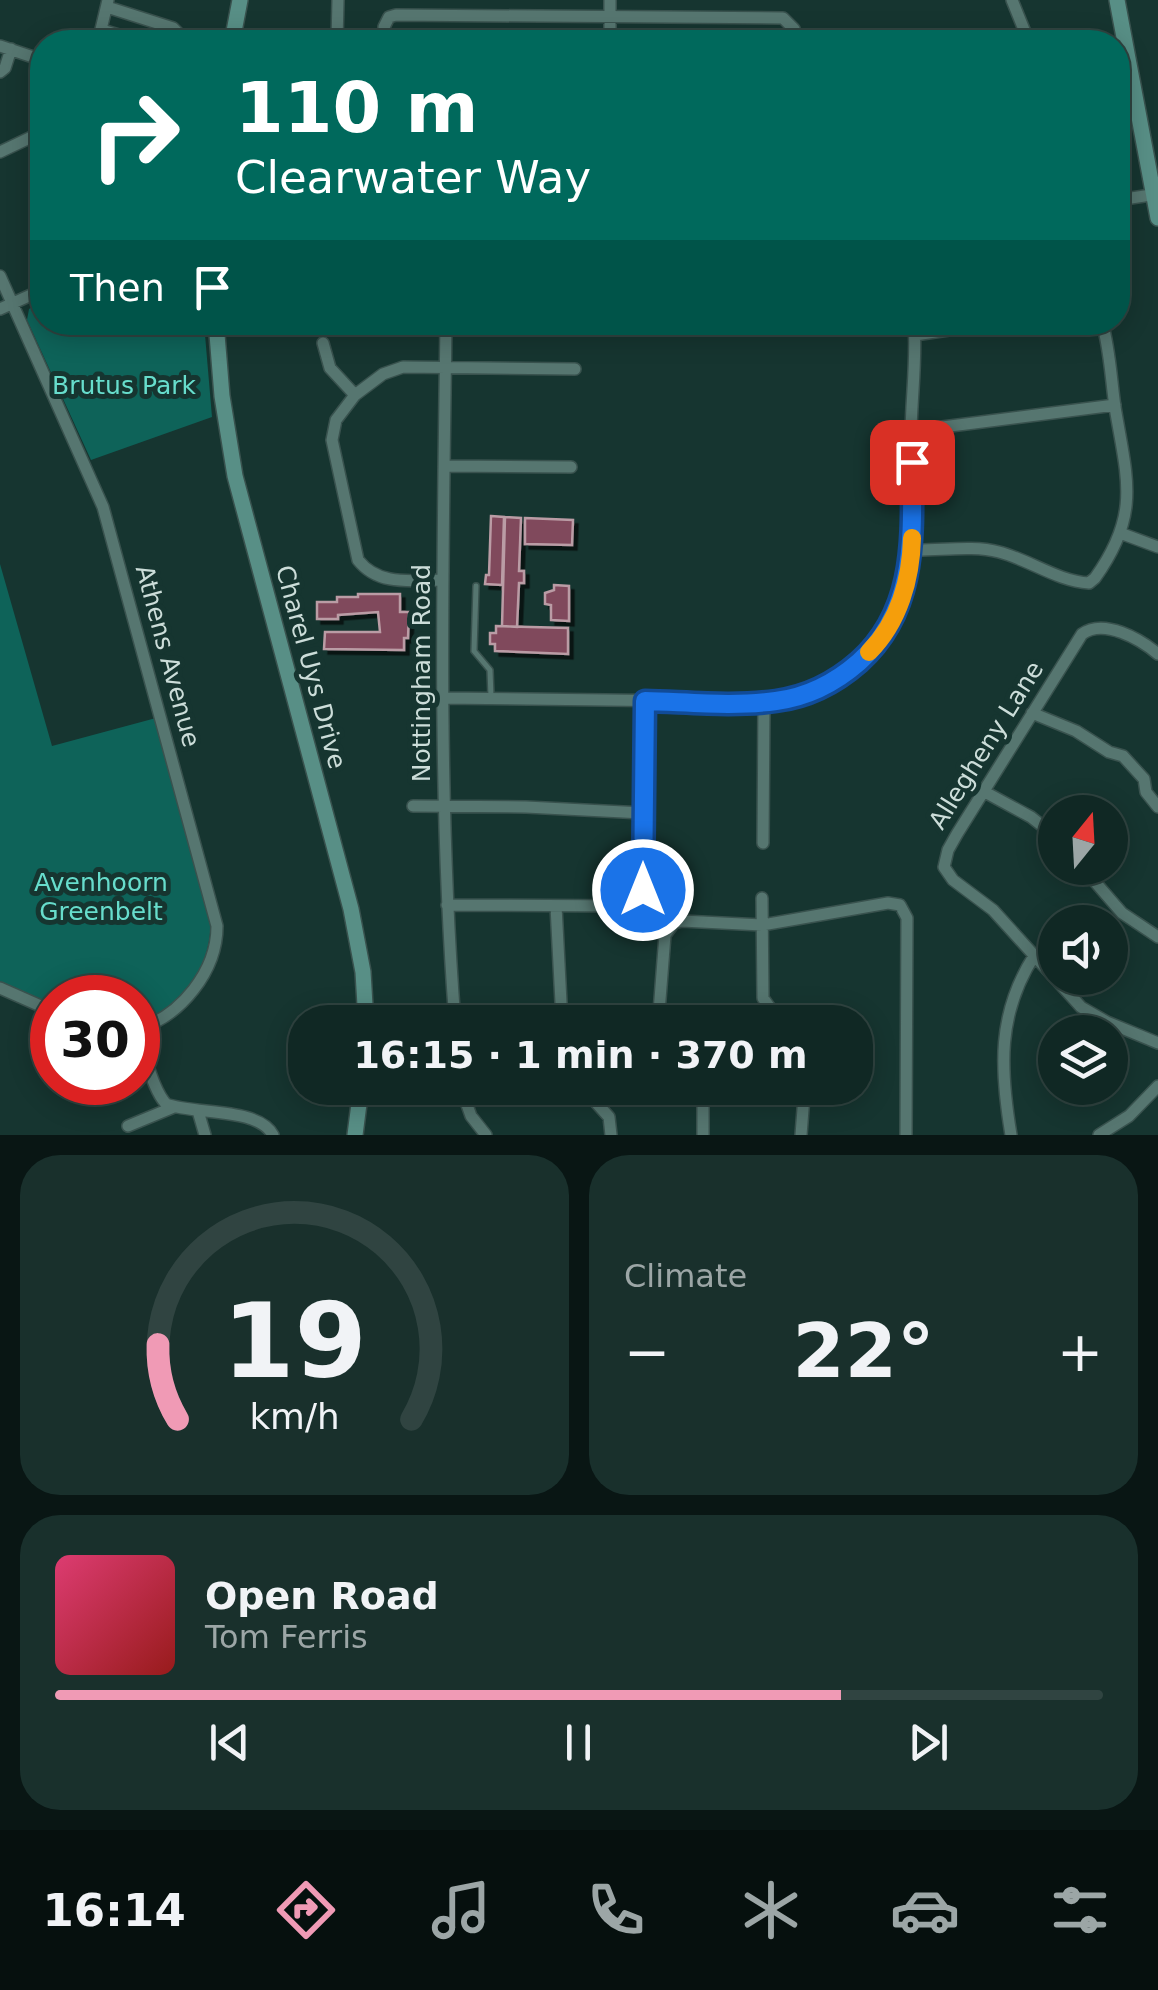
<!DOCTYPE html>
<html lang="en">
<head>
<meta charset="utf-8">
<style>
  :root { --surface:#102824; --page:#19302c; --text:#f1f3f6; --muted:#9ca6a6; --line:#304441; --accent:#f09ab5 }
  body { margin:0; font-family:"DejaVu Sans",sans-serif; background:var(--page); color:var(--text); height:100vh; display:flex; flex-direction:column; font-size:38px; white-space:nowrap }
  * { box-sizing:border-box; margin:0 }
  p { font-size:32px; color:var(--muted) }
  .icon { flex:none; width:55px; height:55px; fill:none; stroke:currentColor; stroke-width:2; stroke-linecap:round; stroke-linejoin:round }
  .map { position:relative; height:1135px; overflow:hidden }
  .drawer { display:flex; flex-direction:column; gap:20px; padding:20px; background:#091614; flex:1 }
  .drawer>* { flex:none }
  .guide { position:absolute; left:30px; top:30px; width:1100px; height:305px; border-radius:40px; box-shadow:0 5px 25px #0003,0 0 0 2px var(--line); background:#00695c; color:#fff; overflow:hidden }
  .needle { width:65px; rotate:18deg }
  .buttons { position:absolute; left:1038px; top:795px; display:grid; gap:20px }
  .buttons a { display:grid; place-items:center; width:90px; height:90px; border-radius:50%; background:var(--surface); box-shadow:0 5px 25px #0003,0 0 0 2px var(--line); font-size:50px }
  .speed { position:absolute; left:30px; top:975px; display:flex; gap:20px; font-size:50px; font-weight:700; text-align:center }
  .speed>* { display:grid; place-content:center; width:130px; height:130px; border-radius:50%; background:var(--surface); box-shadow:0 5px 25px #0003,0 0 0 2px var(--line); line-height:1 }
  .speed .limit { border:15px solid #d22; background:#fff; color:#111 }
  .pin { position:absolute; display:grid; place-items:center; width:85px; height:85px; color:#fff; margin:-42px; border-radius:20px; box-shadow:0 5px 15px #0006 }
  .me { position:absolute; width:110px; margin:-55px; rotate:0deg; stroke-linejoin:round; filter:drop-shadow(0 0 8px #0008) }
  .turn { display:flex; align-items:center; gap:35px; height:210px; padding:0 40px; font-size:45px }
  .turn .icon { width:130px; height:130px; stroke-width:2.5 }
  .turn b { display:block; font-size:70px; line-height:85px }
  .then { display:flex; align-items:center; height:95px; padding:0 40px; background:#0003; gap:20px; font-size:38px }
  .big { font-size:75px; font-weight:600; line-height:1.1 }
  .drawer .tile { flex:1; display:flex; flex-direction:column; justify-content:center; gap:15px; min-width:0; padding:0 35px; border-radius:40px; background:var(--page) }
  .drawer .dial { align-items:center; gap:0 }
  .dial svg { height:260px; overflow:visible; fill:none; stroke:var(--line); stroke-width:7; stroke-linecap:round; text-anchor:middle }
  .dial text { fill:var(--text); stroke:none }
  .song { display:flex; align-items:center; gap:30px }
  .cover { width:120px; height:120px; border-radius:15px; background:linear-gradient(135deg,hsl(340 70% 55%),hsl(0 70% 35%)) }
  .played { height:10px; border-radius:5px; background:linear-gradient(90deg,var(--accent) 75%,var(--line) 75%) }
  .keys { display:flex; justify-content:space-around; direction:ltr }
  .heat { display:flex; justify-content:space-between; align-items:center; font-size:55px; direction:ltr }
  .drawer .tiles { flex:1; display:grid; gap:20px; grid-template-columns:1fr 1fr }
  .tile:last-child { grid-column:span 2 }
  .trip { position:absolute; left:288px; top:1005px; width:585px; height:100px; border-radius:40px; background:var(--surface); box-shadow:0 5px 25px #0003,0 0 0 2px var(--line); font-weight:600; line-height:100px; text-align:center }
  .tabs { display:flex; height:160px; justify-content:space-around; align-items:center; background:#06100e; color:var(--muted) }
  .tabs .icon { width:70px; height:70px }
  .tabs .active { color:var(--accent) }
  .tabs b { font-size:45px; color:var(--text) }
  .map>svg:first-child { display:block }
  .green { fill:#0e6359 }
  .building { fill:#80485b; stroke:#ba9ca5; stroke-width:2.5; filter:url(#shadow) }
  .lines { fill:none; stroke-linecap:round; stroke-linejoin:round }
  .lane-casing { stroke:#39524e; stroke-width:8 }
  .street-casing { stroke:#39524e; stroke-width:14 }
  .secondary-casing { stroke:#39524e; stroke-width:18 }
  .lane { stroke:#567670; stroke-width:5 }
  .street { stroke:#567670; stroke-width:11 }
  .secondary { stroke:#588f86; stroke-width:15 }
  .route-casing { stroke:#114b97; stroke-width:25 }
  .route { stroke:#1a73e8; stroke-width:18 }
  .slow { stroke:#f59e0b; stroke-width:18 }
  .labels { text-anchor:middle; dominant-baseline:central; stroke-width:10; stroke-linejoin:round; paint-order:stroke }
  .park-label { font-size:25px; fill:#67ddcc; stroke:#163530 }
  .street-label { font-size:25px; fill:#ccddd9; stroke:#163530 }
</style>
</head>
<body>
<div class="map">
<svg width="1158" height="1135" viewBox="0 0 1158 1135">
  <defs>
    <filter id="shadow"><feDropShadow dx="4.5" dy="4.5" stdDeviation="0" flood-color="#0009"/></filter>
  </defs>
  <rect width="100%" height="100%" fill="#163530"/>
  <!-- green -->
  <path class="green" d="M42 301V322L204 323 212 417 91 460 27 320 29 309Z
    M0 564 52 746 156 718 210 911C215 962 186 1006 138 1024V998H52V1006L0 983Z"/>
  <!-- building -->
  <path class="building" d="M491 516 504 517 502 585 485 584 486 575H489Z
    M505 517 521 518 519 571H524V583H519L517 627 502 626Z
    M525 518 573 520 572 545 525 544Z
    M554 585 569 586V621L551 620V605L545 604V593L554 590Z
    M358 594H400V612H409L408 638H404V650L324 649 325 632H380L378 612 338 615V619H317V602H337V597H358Z
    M496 626 568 628V654L495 651V644H490V633H496Z"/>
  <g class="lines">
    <!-- lane casing -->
    <g class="lane-casing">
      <path id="lane" d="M476 586 474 651 490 670 491 697"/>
    </g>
    <!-- street casing -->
    <g class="street-casing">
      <path id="street" d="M1012 0 1029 42
        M107 7 173 28 179 34 177 42
        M102 30 142 42
        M98 42 108 0
        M337 42 338 0
        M610 42V0
        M670 42 395 39 386 34 384 27 389 17 396 15 783 18 794 29 786 42
        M0 46 42 60
        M0 72 5 68 11 49
        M0 152 42 132
        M1118 200 1158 194
        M0 276 103 507 217 926C217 971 181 1016 138 1029
        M0 309 42 290
        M446 322C443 556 437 790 455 1022
        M915 335 1002 322
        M323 343 330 368 355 395
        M911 431 1115 405
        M444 466 571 467
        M1120 533 1158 547
        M912 550C940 551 972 545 999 552 1030 560 1057 581 1089 583L1095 578C1141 514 1127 479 1115 407 1111 379 1110 350 1102 322
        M443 580C413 580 379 587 358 560L332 440 336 420 355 395 383 374 403 367 575 369
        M1158 654C1140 639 1104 618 1082 634L957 834 948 850 944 867 953 880 993 910 1081 1007 1107 1022 1158 1043
        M443 698 764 702C801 698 833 685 861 660 924 603 912 515 911 437 911 399 917 361 914 322
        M1032 713 1076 731 1109 752 1123 756 1144 779 1146 792 1158 807
        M983 791 1031 817 1055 836
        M413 806 526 807 643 813
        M763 843 764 702
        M1083 868 1122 913 1158 937
        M762 898 763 998 780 1022
        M447 905 625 906 636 902 644 886 645 701
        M556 906 562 1022
        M0 988 52 1011
        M661 1022 659 1012 665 935 674 923 682 921 762 925 888 903 900 905 907 918 906 1135
        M138 1038C147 1058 152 1088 166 1104 195 1115 258 1107 273 1135
        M461 1088 471 1116 486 1135
        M583 1088 609 1117 611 1135
        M703 1088V1135
        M799 1088 804 1096 801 1135
        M198 1111 205 1135
        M128 1126 174 1107
        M1011 1135C1000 1069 997 1014 1034 956
        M1099 1135 1129 1116 1158 1086"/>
    </g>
    <!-- secondary casing -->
    <g class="secondary-casing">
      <path id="secondary" d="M1117 0 1158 218
        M232 42 240 0
        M216 322 222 396 235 476 351 909 363 972 366 1022
        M355 1135 361 1088"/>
    </g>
    <!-- lane -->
    <use href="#lane" class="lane"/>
    <!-- street -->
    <use href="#street" class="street"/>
    <!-- secondary -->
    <use href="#secondary" class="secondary"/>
  </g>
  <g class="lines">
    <!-- route casing -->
    <g class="route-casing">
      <path id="route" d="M643 890 645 701C687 702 734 707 776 701 807 697 835 683 859 662 918 609 912 535 912 462"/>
    </g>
    <!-- route -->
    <use href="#route" class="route"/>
    <!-- slow -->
    <path class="slow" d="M869 652C899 622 911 579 912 538"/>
  </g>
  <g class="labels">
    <!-- park labels -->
    <g class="park-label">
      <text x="124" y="385">Brutus Park</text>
      <text x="101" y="882">Avenhoorn<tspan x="101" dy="29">Greenbelt</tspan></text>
    </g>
    <!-- street labels -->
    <g class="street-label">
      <text transform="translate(168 656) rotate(75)">Athens Avenue</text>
      <text transform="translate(311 667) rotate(75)">Charel Uys Drive</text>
      <text transform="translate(421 673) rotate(-90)">Nottingham Road</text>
      <text transform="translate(986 745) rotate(-58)">Allegheny Lane</text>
    </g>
  </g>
</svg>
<div class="buttons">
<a><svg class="needle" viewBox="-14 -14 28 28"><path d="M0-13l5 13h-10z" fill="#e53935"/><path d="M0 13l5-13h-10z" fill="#9ca6a6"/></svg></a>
<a><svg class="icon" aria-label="sound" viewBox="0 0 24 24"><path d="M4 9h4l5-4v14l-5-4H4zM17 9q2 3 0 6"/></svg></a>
<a><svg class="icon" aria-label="layers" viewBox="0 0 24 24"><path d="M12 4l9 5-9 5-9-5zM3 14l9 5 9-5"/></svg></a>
</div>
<div class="speed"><div class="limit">30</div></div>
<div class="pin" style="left:912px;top:462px;background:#d93025"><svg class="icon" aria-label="arrive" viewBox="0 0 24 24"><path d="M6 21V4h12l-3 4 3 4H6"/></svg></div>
<svg class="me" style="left:643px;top:890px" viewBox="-20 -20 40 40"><circle r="17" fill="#1a73e8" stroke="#fff" stroke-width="3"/><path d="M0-11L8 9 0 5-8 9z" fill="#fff"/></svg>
<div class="trip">16:15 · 1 min · 370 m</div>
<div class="guide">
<div class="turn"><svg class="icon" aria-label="right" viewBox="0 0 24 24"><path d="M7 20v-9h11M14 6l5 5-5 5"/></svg><div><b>110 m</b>Clearwater Way</div></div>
<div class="then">Then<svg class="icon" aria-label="arrive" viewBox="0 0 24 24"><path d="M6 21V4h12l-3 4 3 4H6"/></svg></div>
</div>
</div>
<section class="drawer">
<div class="tiles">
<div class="tile dial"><svg viewBox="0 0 100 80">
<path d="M14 69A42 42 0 1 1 86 69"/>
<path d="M14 69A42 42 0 0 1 8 46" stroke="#f09ab5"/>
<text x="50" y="56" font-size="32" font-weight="700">19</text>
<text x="50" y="72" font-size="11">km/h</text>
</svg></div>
<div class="tile"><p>Climate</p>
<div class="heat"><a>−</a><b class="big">22°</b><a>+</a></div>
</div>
<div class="tile">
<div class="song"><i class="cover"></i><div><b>Open Road</b><p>Tom Ferris</p></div></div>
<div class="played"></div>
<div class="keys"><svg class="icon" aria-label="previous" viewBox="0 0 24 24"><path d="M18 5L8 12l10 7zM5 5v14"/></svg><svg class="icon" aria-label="pause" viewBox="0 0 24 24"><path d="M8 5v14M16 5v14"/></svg><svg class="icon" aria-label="next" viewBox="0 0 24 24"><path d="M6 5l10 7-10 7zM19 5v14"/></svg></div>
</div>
</div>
</section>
<nav class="tabs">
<b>16:14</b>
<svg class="icon active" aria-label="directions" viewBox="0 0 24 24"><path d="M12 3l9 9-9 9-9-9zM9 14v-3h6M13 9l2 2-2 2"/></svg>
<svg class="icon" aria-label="music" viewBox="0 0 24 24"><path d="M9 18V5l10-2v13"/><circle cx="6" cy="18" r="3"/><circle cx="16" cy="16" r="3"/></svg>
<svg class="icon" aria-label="phone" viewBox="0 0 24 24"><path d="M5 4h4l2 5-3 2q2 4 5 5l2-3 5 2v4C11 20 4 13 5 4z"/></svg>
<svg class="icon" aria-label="climate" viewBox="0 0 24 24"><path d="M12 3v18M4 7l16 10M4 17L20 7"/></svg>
<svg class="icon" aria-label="car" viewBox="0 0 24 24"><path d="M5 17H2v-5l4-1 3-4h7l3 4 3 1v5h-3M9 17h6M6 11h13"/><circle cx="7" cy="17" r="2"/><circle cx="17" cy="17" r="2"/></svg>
<svg class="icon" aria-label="filters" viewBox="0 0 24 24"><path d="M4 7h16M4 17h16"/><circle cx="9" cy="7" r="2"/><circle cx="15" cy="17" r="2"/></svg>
</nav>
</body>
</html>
